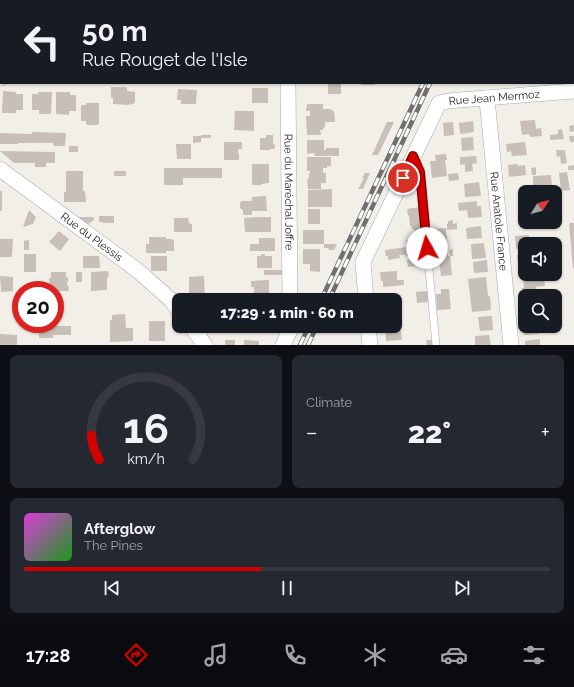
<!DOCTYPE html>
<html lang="en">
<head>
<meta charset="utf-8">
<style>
  :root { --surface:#171b24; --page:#242831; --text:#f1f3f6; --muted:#9ea1a6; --line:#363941; --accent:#d40000 }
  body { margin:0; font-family:Raleway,sans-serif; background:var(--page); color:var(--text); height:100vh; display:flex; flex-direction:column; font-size:15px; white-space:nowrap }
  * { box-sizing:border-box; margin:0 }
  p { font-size:13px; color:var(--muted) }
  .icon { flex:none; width:22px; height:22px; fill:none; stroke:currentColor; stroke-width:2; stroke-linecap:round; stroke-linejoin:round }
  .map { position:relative; height:345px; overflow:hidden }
  .side { display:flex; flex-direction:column; gap:10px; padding:10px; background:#0d0f14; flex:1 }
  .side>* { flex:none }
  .guide { position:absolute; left:0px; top:0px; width:574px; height:84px; box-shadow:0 1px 3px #0004; background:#171b24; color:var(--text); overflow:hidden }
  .needle { width:26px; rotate:53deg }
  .buttons { position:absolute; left:518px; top:185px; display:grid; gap:8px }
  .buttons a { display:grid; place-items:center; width:44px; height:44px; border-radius:8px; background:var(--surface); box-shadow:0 1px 3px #0004; font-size:20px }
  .speed { position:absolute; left:12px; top:281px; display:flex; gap:8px; font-size:20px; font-weight:700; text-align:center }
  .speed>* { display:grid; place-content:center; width:52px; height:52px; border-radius:50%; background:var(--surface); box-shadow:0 1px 3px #0004; line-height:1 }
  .speed .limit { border:6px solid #d22; background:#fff; color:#111 }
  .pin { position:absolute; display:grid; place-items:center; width:34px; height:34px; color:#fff; margin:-17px; border:2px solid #fff; border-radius:50%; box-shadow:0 1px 4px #0007 }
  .me { position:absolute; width:44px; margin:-22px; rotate:354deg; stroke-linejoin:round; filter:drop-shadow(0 0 3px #0008) }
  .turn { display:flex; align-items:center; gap:14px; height:84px; padding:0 16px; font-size:18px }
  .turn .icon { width:52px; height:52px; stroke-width:2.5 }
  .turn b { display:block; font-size:28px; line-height:34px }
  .big { font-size:30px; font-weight:800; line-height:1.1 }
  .side .card { flex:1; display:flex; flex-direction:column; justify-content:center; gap:6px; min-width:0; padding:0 14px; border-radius:8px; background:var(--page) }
  .side .dial { align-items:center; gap:0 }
  .dial svg { height:104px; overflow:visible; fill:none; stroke:var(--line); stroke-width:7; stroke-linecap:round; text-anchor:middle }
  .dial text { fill:var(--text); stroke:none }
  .song { display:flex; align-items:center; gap:12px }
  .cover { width:48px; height:48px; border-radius:6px; background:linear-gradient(135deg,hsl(300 70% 55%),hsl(120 70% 35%)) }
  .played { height:4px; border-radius:2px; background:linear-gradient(90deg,var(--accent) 45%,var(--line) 45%) }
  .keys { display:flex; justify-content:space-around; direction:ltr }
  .heat { display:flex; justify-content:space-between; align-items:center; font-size:22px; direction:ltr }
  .side .tiles { flex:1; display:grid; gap:10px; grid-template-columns:1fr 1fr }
  .card:last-child { grid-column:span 2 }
  .trip { position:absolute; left:172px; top:293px; width:230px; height:40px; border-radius:8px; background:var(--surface); box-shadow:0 1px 3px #0004; font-weight:800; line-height:40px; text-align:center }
  .tabs { display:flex; height:64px; justify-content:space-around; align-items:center; background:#090b0e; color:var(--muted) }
  .tabs .icon { width:28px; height:28px }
  .tabs .selected { color:var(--accent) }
  .tabs b { font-size:18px; color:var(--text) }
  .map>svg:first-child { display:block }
  .building { fill:#c7bfb8 }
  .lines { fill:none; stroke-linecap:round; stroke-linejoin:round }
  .lane-casing { stroke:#a9a9a9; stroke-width:8 }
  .street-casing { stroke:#a9a9a9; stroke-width:16 }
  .lane { stroke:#fff; stroke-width:7 }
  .street { stroke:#fff; stroke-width:15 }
  .rail-casing { stroke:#707070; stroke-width:4.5 }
  .rail { stroke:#fff; stroke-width:3; stroke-dasharray:9; stroke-linecap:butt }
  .route-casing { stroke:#8a0000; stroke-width:10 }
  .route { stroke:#d40000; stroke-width:7 }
  .labels { text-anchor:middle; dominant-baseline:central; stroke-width:3; stroke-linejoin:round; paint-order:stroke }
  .street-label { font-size:11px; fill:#222; stroke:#fff }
</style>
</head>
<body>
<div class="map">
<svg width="574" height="345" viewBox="0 0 574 345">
  <rect width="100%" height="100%" fill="#f2efe9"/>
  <!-- building -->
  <path class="building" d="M328 83H341V94H328Z
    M361 83H375V85H361Z
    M111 87H127V91L135 92V102L133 104 128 105 113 104V98H111Z
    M252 88H268V103H252Z
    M178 89 197 90 196 104H181V100H177Z
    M3 91 16 92V94H23V110H16V113H2Z
    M38 92H52L51 114H39V110H32V94H38Z
    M56 92H70V95H76V111H69V115L56 114Z
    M86 103H99V124L97 125H88L86 124V121H81V105H86Z
    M307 104H323V109H330L332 110 334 112 335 122H325V127L323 128V130H320L321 135H307L306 116H310V111H306Z
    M235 111H254V131L234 130Z
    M535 120 536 129 541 128 542 136 530 137 529 134 522 135 520 121Z
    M473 121 474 132 460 134 459 123Z
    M387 122H394L378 155H372Z
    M453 122 454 135 444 136 443 123Z
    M574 125V131L570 132 569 126Z
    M562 129 564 139 550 140V135L558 134V130Z
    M32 132 66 133 65 146H54L53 143H18V144H0V133L32 134Z
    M201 135H211V138H201V142L193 143V136H201Z
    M266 135H273V144L275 145V148L274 149H270V150H260V138H266Z
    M569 136H574V142H570Z
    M473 137 474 150 462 151 461 138Z
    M307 140H324V150H326V148H339V156H315L314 153 307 154Z
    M224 142H242V149H238V153H239V160H224Z
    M525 142 527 155 512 156 511 151 507 152 506 144Z
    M176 144H191V159H177Z
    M69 146H78V152H69Z
    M556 150H565L567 163 561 164 560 156 557 157Z
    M0 151 55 152V163H46V167H35V163H14Z
    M446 154 447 160H445L447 176 432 178 430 161H436L435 155Z
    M476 156 477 163 472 164 473 171 465 172V164L460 165V157Z
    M307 157H331V166H327V168H323V173H326V183H321V189H308L307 179H309V173H310V171H307Z
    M252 164H269V183L261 184V185H252Z
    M517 164 518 166 525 165 526 175 509 177 508 165Z
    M574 165V170H568V166Z
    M536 167V175H532L531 168Z
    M164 168H222V178H183V185H164Z
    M66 171H83V191H85L86 202H64V192H66Z
    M114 171H126V176H114Z
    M567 172 570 190 561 191 559 173Z
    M365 173H370L363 189H358L364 178H362Z
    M458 173 459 180 449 181 448 174Z
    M551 175 552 186 533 187V176Z
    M479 182 481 196 465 197 464 184Z
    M332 189V207H308V190Z
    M0 191H2V211H0Z
    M266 196 267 211H252V215H243V210L240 208V203L242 201H252V197Z
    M477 201V206H481L482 217 468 218 467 210 459 211 458 203Z
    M420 207 424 245 416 246V250H411L412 256H406V255H399L400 258 388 260V256H386L385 250 407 247 406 240 415 239 414 229H412L411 226H410L409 215 408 216 407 209Z
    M308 209H320V224H308Z
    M29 210 36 217 33 224 23 227Z
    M99 216H114V223H103V222H99Z
    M78 217H93L94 220 88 224Z
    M257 217H271V232H245L244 218Z
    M174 218H188L189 223 192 224V232H174Z
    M453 220V224L457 223V229L447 230V224H448V221Z
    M569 223H574V268H573Z
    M481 226 482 238 467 239 466 228Z
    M446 228 448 256H450L449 250 453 249V256H450L452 275 441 276 439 257H438L435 229Z
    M303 230H324V244H303Z
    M59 231 69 239 60 251 49 242Z
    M529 235 530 244H525V249H516L515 236Z
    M149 237H166V239H172L174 241V251H166V253H146V244H149Z
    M259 238H275V251H250V244H259Z
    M0 239H13L12 257H0Z
    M29 240V250H24V241Z
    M484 243 486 258 472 259 471 244Z
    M324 244H337L334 250H329L328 248H324Z
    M303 249H320V272L310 271V264H303Z
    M24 254H36V272H24Z
    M261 254H265V256H272V268H257V256H261Z
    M525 254V270L523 271 522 263 518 264 517 255Z
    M83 256H99L100 268H83Z
    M151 256H167V271H151Z
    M407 260H415L416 266 408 267Z
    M487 260 488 272 474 273 473 262Z
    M264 270H282V275H264Z
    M108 271 109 277H107V290L91 291V272Z
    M397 271V280H404V285L383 287V281H381L380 272Z
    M51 272H66V277H68V282H67V285H68L69 291H55V290H50L49 278H51Z
    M76 272H82V282H76Z
    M536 274V275L543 274 545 286 536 287 537 292H543L544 296H525V300H523L522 288H524L523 275Z
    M0 276 13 277V291L1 292Z
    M204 276 205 300H189V277Z
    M486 277 488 296H490L491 310 472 312 468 279Z
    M269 280V295H254V287H251V281Z
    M441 289H449L451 309 437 310 436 294H441Z
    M428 291 429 302 417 303 416 292Z
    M522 313H525V326H538L539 334 524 335Z
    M125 314 126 328H133V341L110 342V320H112V315Z
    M492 316 493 330 480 331 478 317Z
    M149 321H165V341H149Z
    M39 324H53V326H71V335H53V338H39Z
    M395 325H400L402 340 386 341 385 326Z
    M215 326H230V331H215Z
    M336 326H354V330L336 332Z
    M0 334 17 335V345H0Z
    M489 335 491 345H475V336Z
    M540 339V345H525V341Z
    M225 340H235V345H225Z
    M244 340 259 341V345H244Z
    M426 340H433V345H427Z"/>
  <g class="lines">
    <!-- lane casing -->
    <g class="lane-casing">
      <path id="lane" d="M414 158 420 172 436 345"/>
    </g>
    <!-- street casing -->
    <g class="street-casing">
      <g id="street">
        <path d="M286 0V1"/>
        <path d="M0 45H1"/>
        <path d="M0 78H1"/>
        <path id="s1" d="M288 83 290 300"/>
        <path id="s2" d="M486 98 488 109 511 345"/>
        <path id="s3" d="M0 169 137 270 171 300 179 311"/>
        <path id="s4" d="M366 300 363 262 439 103 448 101 574 91"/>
        <path d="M191 326 205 345"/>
        <path d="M368 326 370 345"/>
        <path d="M283 345 290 330V326"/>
      </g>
    </g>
    <!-- lane -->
    <use href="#lane" class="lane"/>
    <!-- street -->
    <use href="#street" class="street"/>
    <!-- rail casing -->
    <g class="rail-casing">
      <path id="rail" d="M461 1 462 0
        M468 1 469 0
        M321 300 423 83
        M329 300 430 83
        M300 345 309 326
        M308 345 317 326"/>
    </g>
    <!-- rail -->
    <use href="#rail" class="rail"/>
  </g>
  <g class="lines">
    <!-- route casing -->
    <g class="route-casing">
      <path id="route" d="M403 178 413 156 420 172 427 248"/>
    </g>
    <!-- route -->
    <use href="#route" class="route"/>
  </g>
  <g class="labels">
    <!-- street labels -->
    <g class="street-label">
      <text stroke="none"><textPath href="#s4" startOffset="270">Rue Jean Mermoz</textPath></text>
      <text stroke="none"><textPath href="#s1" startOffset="109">Rue du Maréchal Joffre</textPath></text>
      <text stroke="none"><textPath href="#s2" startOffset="124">Rue Anatole France</textPath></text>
      <text stroke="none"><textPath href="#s3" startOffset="114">Rue du Plessis</textPath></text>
    </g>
  </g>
</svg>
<div class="buttons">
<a><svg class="needle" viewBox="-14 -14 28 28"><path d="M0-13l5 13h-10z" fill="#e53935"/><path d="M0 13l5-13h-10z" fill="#9ea1a6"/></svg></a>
<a><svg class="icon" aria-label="sound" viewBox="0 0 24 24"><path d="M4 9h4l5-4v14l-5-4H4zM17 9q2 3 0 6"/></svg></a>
<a><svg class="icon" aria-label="search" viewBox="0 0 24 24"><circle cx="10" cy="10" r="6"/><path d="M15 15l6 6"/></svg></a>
</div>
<div class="speed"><div class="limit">20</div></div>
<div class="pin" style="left:403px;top:178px;background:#d93025"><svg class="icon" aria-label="arrive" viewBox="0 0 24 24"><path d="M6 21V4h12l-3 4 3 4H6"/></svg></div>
<svg class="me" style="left:427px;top:248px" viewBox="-20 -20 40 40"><circle r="19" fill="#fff"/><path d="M0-13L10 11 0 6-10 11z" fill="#d40000"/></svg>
<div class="trip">17:29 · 1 min · 60 m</div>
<div class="guide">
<div class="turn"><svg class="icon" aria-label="left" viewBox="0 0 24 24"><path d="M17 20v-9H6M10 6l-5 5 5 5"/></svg><div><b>50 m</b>Rue Rouget de l'Isle</div></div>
</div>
</div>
<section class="side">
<div class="tiles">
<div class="card dial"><svg viewBox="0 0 100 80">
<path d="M14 69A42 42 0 1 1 86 69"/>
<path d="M14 69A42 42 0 0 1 8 50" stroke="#d40000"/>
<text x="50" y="56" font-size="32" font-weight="700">16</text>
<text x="50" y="72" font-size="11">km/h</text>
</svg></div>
<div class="card"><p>Climate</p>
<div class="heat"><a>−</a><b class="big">22°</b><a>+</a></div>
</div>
<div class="card">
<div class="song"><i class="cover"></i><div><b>Afterglow</b><p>The Pines</p></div></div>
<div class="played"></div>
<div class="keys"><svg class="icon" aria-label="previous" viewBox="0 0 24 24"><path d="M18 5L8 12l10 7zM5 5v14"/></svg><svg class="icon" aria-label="pause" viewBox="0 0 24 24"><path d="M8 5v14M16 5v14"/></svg><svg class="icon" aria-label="next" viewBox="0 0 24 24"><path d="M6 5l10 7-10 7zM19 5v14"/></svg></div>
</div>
</div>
</section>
<nav class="tabs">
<b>17:28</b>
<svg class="icon selected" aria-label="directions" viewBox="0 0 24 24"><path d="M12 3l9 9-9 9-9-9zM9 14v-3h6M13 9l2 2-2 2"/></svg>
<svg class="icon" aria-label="music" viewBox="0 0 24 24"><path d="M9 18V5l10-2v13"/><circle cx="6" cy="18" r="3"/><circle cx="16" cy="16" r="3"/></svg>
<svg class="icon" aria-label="phone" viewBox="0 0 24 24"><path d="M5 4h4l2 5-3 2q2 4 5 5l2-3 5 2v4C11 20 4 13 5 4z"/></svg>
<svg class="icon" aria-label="climate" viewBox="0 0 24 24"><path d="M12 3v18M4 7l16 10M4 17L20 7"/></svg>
<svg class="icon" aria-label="car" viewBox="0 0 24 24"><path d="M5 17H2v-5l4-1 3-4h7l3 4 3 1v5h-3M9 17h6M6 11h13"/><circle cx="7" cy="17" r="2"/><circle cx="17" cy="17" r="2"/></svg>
<svg class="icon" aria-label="filters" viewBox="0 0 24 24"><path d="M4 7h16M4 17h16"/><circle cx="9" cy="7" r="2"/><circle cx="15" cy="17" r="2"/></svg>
</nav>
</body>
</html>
